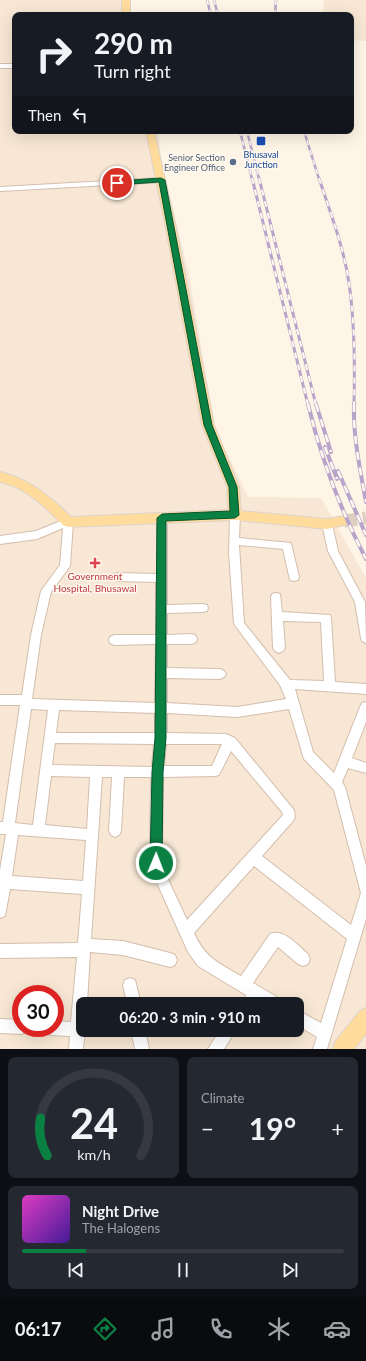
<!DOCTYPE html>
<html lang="en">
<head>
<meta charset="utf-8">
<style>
  :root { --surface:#171b24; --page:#242831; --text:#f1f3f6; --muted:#9ea1a6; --line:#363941; --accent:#0b8043 }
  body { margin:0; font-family:Lato,sans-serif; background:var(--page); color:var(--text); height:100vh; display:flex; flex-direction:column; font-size:15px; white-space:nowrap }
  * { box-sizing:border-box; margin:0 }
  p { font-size:13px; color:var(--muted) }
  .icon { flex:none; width:22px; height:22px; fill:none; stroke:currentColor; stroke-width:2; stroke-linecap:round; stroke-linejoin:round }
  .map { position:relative; height:1049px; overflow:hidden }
  .side { display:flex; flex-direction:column; gap:8px; padding:8px; background:#0d0f14; flex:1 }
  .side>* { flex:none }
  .hud { position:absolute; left:12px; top:12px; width:342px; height:122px; border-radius:8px; box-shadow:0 4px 16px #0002; background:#171b24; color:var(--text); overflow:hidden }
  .speed { position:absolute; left:12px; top:985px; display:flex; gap:8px; font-size:20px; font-weight:700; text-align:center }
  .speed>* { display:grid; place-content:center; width:52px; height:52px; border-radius:50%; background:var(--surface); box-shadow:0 4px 16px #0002; line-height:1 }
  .speed .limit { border:6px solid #d22; background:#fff; color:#111 }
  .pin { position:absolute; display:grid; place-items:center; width:34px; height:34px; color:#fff; margin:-17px; border:2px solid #fff; border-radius:50%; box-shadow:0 1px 4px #0007 }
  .me { position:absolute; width:44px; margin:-22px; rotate:1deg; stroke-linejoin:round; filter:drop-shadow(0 0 3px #0008) }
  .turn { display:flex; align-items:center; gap:14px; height:84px; padding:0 16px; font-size:18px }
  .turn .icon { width:52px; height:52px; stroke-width:2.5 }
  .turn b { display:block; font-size:28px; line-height:34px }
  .then { display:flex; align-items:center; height:38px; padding:0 16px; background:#0003; gap:8px; font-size:15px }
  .big { font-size:30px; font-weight:700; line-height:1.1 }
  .side .widget { flex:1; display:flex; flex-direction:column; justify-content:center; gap:6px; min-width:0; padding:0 14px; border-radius:8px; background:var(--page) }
  .side .dial { align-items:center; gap:0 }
  .dial svg { height:104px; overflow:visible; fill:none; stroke:var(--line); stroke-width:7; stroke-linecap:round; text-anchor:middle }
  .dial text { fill:var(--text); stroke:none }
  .song { display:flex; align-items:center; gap:12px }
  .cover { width:48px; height:48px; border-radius:6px; background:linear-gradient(135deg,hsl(310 70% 55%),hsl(260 70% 35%)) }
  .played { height:4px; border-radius:2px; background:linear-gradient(90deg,var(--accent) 20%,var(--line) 20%) }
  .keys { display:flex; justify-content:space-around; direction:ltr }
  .heat { display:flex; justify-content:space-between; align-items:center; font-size:22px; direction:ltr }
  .side .tiles { flex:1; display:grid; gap:8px; grid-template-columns:1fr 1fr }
  .widget:last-child { grid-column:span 2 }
  .trip { position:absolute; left:76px; top:997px; width:228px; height:40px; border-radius:8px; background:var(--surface); box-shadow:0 4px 16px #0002; font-weight:700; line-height:40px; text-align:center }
  .tab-bar { display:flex; height:64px; justify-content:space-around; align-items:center; background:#090b0e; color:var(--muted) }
  .tab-bar .icon { width:28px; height:28px }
  .tab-bar .on { color:var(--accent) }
  .tab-bar b { font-size:18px; color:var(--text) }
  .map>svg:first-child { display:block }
  .residential { fill:#f7e7d4; fill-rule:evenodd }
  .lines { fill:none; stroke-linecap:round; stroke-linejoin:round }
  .major-tunnel { stroke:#ddcebe; stroke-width:13; stroke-dasharray:13 6; stroke-linecap:butt }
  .minor-casing { stroke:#d4bead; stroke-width:2 }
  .major-casing { stroke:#dcd4cf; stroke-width:2 }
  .minor { fill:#fff; fill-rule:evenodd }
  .major { fill:#ffdb9c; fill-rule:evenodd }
  .rail-far2-casing { stroke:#b8a3ca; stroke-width:2.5 }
  .rail-far1-casing { stroke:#b8a3ca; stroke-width:3 }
  .rail-casing { stroke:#b8a3ca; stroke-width:4 }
  .rail-far2 { stroke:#fff9ee; stroke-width:1.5; stroke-dasharray:5; stroke-linecap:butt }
  .rail-far1 { stroke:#fff9ee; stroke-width:2; stroke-dasharray:6; stroke-linecap:butt }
  .rail { stroke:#fff9ee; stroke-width:2.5; stroke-dasharray:8; stroke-linecap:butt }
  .route { fill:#0b8043; stroke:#07532c }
  .transit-dot { fill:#1a4fb4; stroke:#fff9ee; stroke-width:1.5 }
  .service-dot { fill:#5c6f8a; stroke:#fff9ee; stroke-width:1.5 }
  .health-dot { fill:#e0444e; stroke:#fff9ee; stroke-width:1.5 }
  .labels { text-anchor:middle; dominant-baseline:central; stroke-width:3; stroke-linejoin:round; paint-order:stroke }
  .far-transit-label { font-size:9px; fill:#164399; stroke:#fff9ee }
  .far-service-label { font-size:9px; fill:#4e5e75; stroke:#fff9ee; text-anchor:end }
  .health-label { font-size:10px; fill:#be3a42; stroke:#fff9ee }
</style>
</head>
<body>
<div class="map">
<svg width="366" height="1049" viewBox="0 0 366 1049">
  <rect width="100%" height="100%" fill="#fef5e6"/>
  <!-- residential -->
  <path class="residential" d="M0 0H131V15H15V131H159L161 159 189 275 215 428 248 497 321 498 366 578V1049H0ZM21 994H55V1028H21ZM83 1004H297V1030H83Z
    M324 0H366V41L351 40V15H323Z"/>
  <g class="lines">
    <!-- major-tunnel -->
    <path class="major-tunnel" d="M344 521 366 518"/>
    <!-- minor casing -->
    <g class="minor-casing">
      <path id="minor" d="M0 64H15V68H0Z
        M161 178 165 180 164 182 0 191V187Z
        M235 511 239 512 240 515 239 538 291 543 299 577 298 580 294 581 290 580 283 549 239 545 244 623 290 680 324 681 321 622 283 621 285 648 283 651 279 653 275 651 273 648 271 597 272 594 276 593 280 594 282 612 330 615 331 618 335 682 366 684V694L295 689 313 752 334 773 360 707 362 703 366 702V722L352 758 366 763V773L348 768 342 782 345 787 366 866V919L327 1049H313L317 1037 297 1025V1010L321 1023 347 939 254 866 194 933C205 958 219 963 241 976L270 934C284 928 298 946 308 954L310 959 308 964 303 966 298 964 278 947 253 983 280 999 282 1004H262L258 1002 257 1004H241L246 995 198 966 188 952 153 874 150 863 151 777H124L121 831 119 835 115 837 111 835 109 831 112 777H102L91 939 123 941 170 953 175 955 177 960 175 965 170 967 123 955 90 952 87 1004H83V1030H85L83 1049H69L70 1036 51 1035 46 1033 44 1028H55V1021L71 1022 77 957 0 958V944L78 943 82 894 10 889 5 916 0 918V870L6 834H0V822H3L20 705H0V695H22L31 635 41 591 60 565 63 528 37 539 0 544V536L36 531 68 518 72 519 73 522 70 566 51 592 41 635 32 699 155 703 156 644 114 645 110 643 109 640 110 637 114 635H156V582L118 581 114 580 113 577 114 574 118 573 157 574V518L158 515H166L167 518V605L203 604 207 605 208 608 207 611 203 612 167 613V635L192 634 196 636 197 639 196 642 192 644H167V668L220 669 224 671 226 674 224 677 220 679 167 678V703L237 707 286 699 280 685 234 624 229 553 230 515 231 512ZM31 709 48 710 33 825 15 823ZM289 709 304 759 334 790 361 893 351 925 262 856 293 821 295 817 294 810 235 738 226 734 167 733V713L237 717ZM59 710 155 713V733H56ZM55 743 154 744 152 767 52 765ZM166 744H222L212 766H164ZM231 751 282 812 283 815 187 920 165 873 162 863 163 777 215 776 219 775ZM51 776 90 777 87 829 45 825ZM18 835 86 840 83 881 12 876Z
        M327 520 331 521 332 524 338 551 365 602 366 643 362 641 361 638 355 602 328 551 322 524 323 521Z
        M130 978 135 980 141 1004H127L123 985 125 980Z
        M0 1019 21 1020V1028H28L26 1032 21 1034 0 1033Z
        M131 1030H145L149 1049H135Z
        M220 1030H236L224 1049H208Z"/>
    </g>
    <!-- major casing -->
    <g class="major-casing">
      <path id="major" d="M122 0H130V15H122Z
        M146 131H154L176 228 214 425 239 487 241 511 327 519 344 516 349 518 350 521 349 524 327 529 235 520 68 527 63 525C45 507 26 487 0 482V472C29 479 50 496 71 517L228 510 227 487 202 425 166 228Z
        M366 1008V1034L354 1049H333L335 1042 360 1011Z"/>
    </g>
    <!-- minor -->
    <use href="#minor" class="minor"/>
    <!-- major -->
    <use href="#major" class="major"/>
    <!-- rail-far2 casing -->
    <g class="rail-far2-casing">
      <path id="rail-far2" d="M207 0 211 15
        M214 0 218 15
        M275 15 276 0
        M240 131 252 179
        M247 131 259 179
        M304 131 319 179"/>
    </g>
    <!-- rail-far1 casing -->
    <g class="rail-far1-casing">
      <path id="rail-far1" d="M252 178 308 405
        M259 178 316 405
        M319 178C330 212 344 248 349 283 355 324 355 364 354 405"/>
    </g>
    <!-- rail casing -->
    <g class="rail-casing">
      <path id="rail" d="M308 404C321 458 340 509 366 559
        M316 404 331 452
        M354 404C353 437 360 469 366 502
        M325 447 337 479
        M338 471 366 535"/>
    </g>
    <!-- rail-far2 -->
    <use href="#rail-far2" class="rail-far2"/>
    <!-- rail-far1 -->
    <use href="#rail-far1" class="rail-far1"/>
    <!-- rail -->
    <use href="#rail" class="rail"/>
  </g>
  <!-- route -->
  <path class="route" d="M161 178 165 180 212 425 237 487 239 515 235 518 166 521V738L163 772 162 863 160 867 156 869 152 867 150 863 152 772 155 738 157 518 162 514 230 511 229 487 204 425 159 182 117 185 114 183 117 181Z"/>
  <!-- markers -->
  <rect class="transit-dot" x="256" y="136" width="10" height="10" rx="2"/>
  <circle class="service-dot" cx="233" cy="162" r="4"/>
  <path class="health-dot" d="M93 557h4v4h4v4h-4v4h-4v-4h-4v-4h4z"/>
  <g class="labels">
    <!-- far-transit labels -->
    <g class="far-transit-label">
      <text x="261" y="154">Bhusaval<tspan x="261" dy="10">Junction</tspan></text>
    </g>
    <!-- far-service labels -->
    <g class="far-service-label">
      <text x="225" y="157">Senior Section<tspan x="225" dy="10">Engineer Office</tspan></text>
    </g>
    <!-- health labels -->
    <g class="health-label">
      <text x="95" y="576">Government<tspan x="95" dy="12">Hospital, Bhusawal</tspan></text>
    </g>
  </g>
</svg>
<div class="speed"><div class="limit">30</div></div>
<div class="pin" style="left:117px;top:183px;background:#d93025"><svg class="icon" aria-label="arrive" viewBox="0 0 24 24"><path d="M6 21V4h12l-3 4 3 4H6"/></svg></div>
<svg class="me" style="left:156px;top:863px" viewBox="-20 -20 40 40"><circle r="17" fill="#0b8043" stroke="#fff" stroke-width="3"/><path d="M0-11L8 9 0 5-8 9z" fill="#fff"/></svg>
<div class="trip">06:20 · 3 min · 910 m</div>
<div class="hud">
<div class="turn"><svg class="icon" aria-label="right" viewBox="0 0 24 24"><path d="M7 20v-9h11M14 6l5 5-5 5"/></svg><div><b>290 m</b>Turn right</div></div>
<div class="then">Then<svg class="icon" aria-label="left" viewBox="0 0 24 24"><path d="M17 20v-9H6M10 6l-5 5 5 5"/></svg></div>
</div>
</div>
<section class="side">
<div class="tiles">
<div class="widget dial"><svg viewBox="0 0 100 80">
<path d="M14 69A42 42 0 1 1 86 69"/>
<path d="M14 69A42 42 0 0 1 9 40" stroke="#0b8043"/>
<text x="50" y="56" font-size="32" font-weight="700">24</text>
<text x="50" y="72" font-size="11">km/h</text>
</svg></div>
<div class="widget"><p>Climate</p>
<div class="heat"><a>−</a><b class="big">19°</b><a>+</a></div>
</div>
<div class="widget">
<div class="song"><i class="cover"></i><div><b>Night Drive</b><p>The Halogens</p></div></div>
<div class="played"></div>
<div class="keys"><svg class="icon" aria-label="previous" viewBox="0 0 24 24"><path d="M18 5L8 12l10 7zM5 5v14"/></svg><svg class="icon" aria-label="pause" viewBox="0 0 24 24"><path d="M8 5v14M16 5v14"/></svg><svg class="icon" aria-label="next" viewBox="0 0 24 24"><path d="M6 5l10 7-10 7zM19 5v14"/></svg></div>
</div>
</div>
</section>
<nav class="tab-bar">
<b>06:17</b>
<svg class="icon on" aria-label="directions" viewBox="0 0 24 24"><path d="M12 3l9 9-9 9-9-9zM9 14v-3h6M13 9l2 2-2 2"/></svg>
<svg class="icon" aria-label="music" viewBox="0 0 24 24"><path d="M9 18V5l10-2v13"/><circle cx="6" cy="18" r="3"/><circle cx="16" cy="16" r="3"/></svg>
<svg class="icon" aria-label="phone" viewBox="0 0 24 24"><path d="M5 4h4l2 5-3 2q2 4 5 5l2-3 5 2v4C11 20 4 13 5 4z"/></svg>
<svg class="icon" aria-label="climate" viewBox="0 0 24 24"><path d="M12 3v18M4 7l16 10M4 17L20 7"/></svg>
<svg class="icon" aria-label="car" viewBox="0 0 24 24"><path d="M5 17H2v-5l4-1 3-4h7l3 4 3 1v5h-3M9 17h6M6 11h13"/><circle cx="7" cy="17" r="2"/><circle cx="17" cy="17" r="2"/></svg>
</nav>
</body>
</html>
